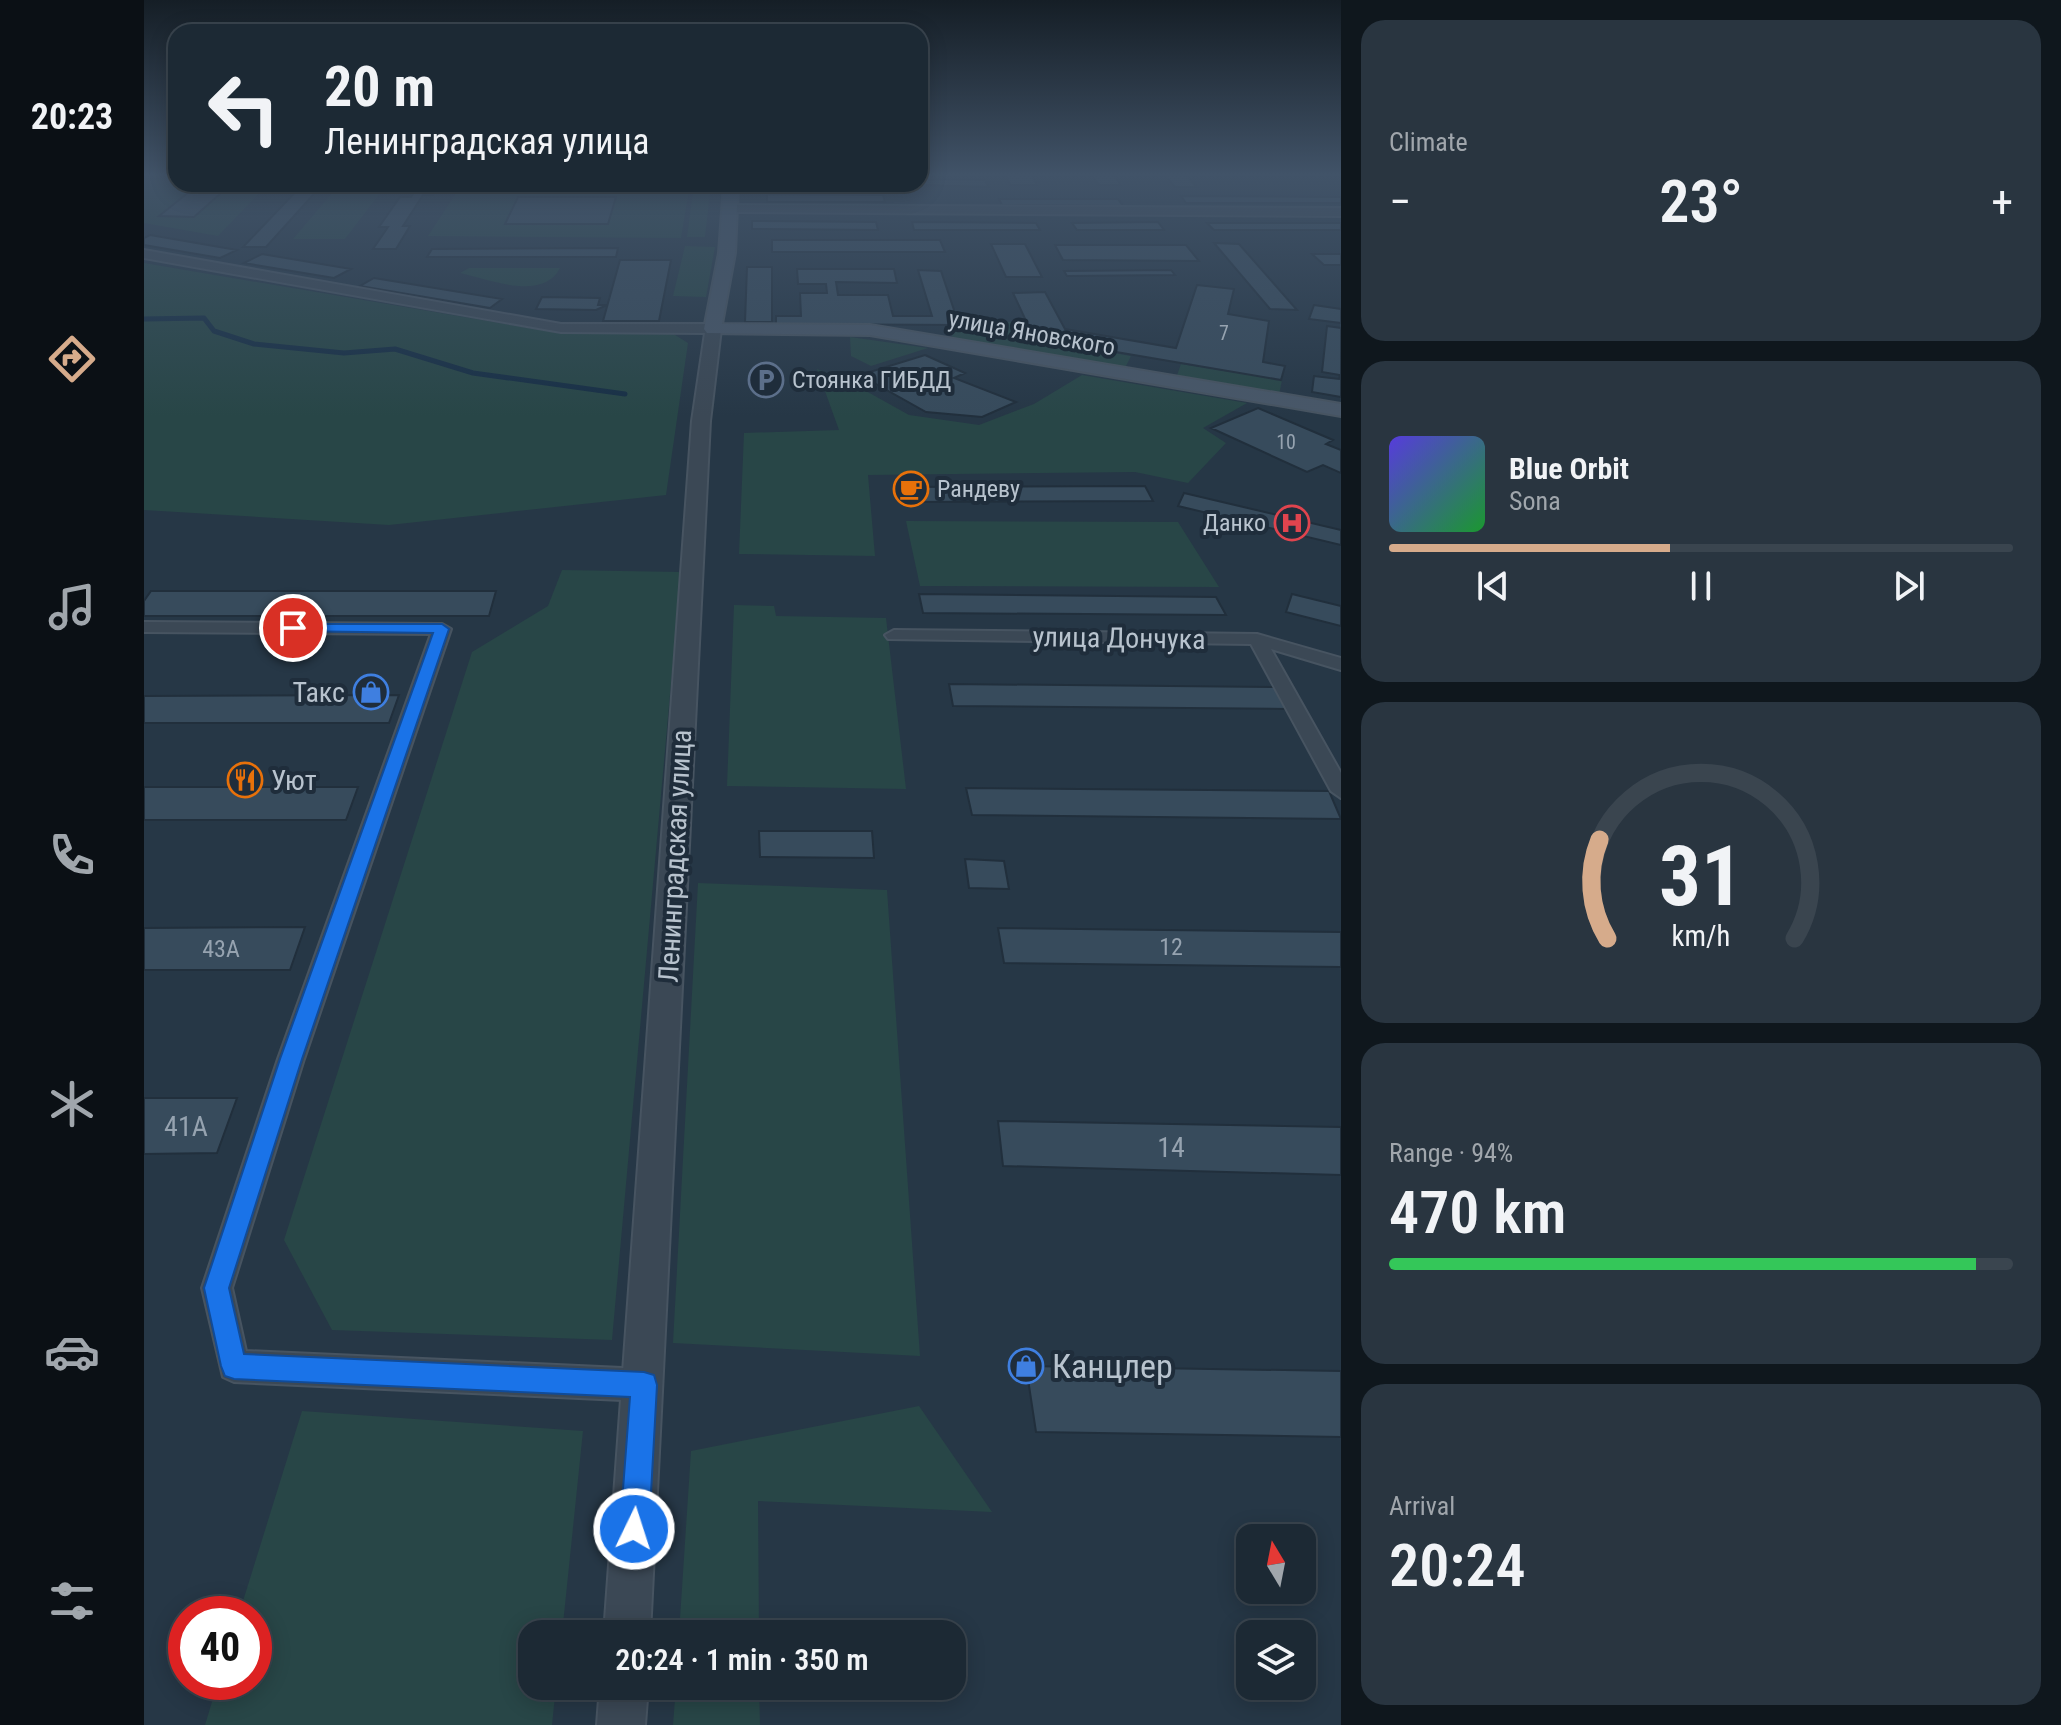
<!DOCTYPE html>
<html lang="en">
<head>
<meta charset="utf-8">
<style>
  :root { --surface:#1c2934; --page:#293540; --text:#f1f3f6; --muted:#a0a6ac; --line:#3a454f; --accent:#d6ab8b }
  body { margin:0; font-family:"Roboto Condensed",sans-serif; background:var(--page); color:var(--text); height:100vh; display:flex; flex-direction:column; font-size:30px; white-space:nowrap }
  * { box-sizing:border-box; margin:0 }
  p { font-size:26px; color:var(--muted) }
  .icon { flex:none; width:44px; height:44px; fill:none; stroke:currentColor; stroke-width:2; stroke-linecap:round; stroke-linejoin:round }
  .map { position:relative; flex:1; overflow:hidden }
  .sheet { display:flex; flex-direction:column; gap:20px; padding:20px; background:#0f171d; width:720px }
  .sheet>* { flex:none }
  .banner { position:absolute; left:24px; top:24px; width:760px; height:168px; border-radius:24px; box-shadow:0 4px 20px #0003,0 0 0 2px var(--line); background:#1c2934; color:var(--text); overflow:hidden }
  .needle { width:52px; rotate:350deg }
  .buttons { position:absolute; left:1092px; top:1524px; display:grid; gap:16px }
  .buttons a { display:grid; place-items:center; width:80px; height:80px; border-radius:16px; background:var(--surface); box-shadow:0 4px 20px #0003,0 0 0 2px var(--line); font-size:40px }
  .speed { position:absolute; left:24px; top:1596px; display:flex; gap:16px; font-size:40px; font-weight:700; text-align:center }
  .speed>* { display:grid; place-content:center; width:104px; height:104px; border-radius:50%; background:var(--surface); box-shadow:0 4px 20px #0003,0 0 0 2px var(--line); line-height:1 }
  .speed .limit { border:12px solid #d22; background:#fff; color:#111 }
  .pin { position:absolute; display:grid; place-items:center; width:68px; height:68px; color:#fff; margin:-34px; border:4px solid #fff; border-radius:50%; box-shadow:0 2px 8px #0007 }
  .me { position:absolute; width:88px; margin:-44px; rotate:4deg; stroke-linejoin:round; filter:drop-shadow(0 0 6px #0008) }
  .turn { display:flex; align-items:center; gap:28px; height:168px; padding:0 24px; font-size:36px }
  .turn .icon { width:104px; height:104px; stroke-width:2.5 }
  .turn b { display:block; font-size:56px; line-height:68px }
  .big { font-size:60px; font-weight:600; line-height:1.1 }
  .sheet .widget { flex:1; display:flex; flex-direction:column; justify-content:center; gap:12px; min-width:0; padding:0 28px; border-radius:24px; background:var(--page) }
  .sheet .dial { align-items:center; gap:0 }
  .dial svg { height:208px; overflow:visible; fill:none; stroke:var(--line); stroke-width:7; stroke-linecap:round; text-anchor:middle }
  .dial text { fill:var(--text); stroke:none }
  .song { display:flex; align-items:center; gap:24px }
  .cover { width:96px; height:96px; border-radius:12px; background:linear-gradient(135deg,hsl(250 70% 55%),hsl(130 70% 35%)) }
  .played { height:8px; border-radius:4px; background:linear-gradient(90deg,var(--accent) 45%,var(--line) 45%) }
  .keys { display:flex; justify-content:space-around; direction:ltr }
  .heat { display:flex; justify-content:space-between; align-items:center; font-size:44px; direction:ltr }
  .charge { height:12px; border-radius:6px; background:linear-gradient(90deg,#34c759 94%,var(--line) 0) }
  .trip { position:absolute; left:374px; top:1620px; width:448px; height:80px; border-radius:24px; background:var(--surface); box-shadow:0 4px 20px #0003,0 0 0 2px var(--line); font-weight:600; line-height:80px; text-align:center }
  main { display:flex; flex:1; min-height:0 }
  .tabs { display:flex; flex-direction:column; width:144px; justify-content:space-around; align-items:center; background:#0b1015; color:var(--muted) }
  .tabs .icon { width:56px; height:56px }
  .tabs .current { color:var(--accent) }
  .tabs b { font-size:36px; color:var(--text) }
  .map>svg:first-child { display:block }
  .green { fill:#284647 }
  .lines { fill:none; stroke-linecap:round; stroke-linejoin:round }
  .stream { stroke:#172f45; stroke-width:5 }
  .building { fill:#374b5c; stroke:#212f3c; stroke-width:2 }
  .minor-casing { stroke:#475461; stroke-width:4 }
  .tertiary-casing { stroke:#475461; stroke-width:4 }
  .secondary-casing { stroke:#475461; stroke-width:4 }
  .minor { fill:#3b4855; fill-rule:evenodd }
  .tertiary { fill:#3b4855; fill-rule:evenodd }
  .secondary { fill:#485768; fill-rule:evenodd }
  .route { fill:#1a73e8; stroke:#114b97; stroke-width:2 }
  .labels { text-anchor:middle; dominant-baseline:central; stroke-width:8; stroke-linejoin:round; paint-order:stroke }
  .far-number-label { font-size:20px; fill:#96a3b0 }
  .far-street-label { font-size:24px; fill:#b8c3ce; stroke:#1f2d3b }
  .far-poi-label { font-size:24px; fill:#b8c3ce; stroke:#1f2d3b; text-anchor:start }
  .number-label { font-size:24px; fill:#96a3b0 }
  .street-label { font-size:28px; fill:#b8c3ce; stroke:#1f2d3b }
  .poi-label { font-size:28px; fill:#b8c3ce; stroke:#1f2d3b; text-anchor:end }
  .near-number-label { font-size:28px; fill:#96a3b0 }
  .near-poi-label { font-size:34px; fill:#b8c3ce; stroke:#1f2d3b; text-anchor:start }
</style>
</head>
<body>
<main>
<nav class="tabs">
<b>20:23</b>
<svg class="icon current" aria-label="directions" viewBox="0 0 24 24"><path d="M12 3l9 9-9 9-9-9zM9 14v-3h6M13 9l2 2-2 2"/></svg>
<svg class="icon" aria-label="music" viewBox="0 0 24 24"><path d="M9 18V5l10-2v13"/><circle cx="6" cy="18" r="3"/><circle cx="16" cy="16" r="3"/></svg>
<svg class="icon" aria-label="phone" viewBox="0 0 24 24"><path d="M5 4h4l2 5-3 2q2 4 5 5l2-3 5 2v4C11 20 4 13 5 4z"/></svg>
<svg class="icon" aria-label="climate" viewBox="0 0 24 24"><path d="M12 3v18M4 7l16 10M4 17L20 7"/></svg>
<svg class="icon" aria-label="car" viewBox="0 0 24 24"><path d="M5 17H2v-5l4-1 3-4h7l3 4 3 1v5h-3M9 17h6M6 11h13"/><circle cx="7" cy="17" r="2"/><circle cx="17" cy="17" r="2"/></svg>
<svg class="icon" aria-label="filters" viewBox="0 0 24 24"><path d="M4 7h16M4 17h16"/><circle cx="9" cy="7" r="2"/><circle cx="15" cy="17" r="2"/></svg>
</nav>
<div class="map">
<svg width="1197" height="1725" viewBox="0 0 1197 1725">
  <rect width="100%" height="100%" fill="#263746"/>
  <!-- green -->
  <path class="green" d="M0 174H32V184H124L74 236 0 223Z
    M196 184H243L201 239H149Z
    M318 184H546L537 238 284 236Z
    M550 184H567L561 237H543Z
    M541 246 571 247 562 297 529 296Z
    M0 263 415 333H528L544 343 522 495 245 525 0 510Z
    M325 268H416C399 302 344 279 316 273Z
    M809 321 874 322 884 338 987 356 980 370 808 340Z
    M706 337 784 348 727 366 707 356Z
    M1037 364 1138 380 1135 395 1032 378Z
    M673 369 704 381 765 415 835 425 890 404 938 375 1103 403 1059 428 1082 443 1044 483 991 472 724 475 731 556 595 554 600 433 695 430Z
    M762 521 1034 522 1075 587 776 586Z
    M418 570 537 572 468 1340 188 1330 140 1240 328 652 404 606Z
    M590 605 630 606 632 616 742 618 762 789 583 786Z
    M554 883 743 890 776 1356 529 1343Z
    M775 1406 848 1512 614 1501 615 1634H535L547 1451Z
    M158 1411 439 1431 418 1634H388V1686H412L408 1725H61L74 1682H110V1614H95Z
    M532 1686H615L616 1725H529Z"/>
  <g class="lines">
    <!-- stream -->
    <path class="stream" d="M0 319 60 318 70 331 110 344 200 353 251 349 329 373 481 394"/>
  </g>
  <!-- building -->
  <path class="building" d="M861 174H887L893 185H866Z
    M947 174H969L977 185H955Z
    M1020 174H1041L1053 187H1031Z
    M776 179 841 180 845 187 748 184H776Z
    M55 184H87L50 217 15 216Z
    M159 184H179L122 247H99Z
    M275 184H297L289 195H279L259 226H266L252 249H229L244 227H235L256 197H267Z
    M623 194 739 195 741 202H623Z
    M1037 196 1197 197V203H1042Z
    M374 197H472L464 224H361Z
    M855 199H974L979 206 858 205Z
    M608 221 732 222 734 230 608 229Z
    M768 222 892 223 896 230H770Z
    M1014 222 1020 230H933L928 223Z
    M1063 223H1197V230H1070Z
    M6 235 93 250 76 258 0 245V238Z
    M628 240H796L801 252H628Z
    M1070 243 1095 244 1153 310 1126 309Z
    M847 244H881L898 277H862Z
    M911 245H1042L1055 261 919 260Z
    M474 248 472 257H283L288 249Z
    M118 254 207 269 190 278 100 263Z
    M1168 254H1197V265H1180Z
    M476 260H527L515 321H459Z
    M603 267H628V322H601Z
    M653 269H750L753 283 692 282 694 295H744L749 316H788L774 270 797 271 815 325 632 324V316H657L656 293H683L682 284H654Z
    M1027 270 1031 275 923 276 920 271Z
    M230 278 358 299 346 308 216 286Z
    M1053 285 1090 289 1084 314 1125 321 1119 362 1141 366 1137 380 890 338 869 293 901 292 921 329 1032 348Z
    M398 297 456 298 454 305H463L452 310 392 309Z
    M1170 305 1197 309V323L1165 319Z
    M1183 326 1197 328V397L1168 392 1170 376 1195 379 1196 375 1178 372Z
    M781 355 821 373 810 378 872 402 838 417 782 412 716 375Z
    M1114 408 1189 440 1182 444 1197 450V473L1179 465 1163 472 1067 428Z
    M1001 486 1009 501 760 502 756 487Z
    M1040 493 1197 530V545L1034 506Z
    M7 591H352L345 616H0V601Z
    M775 594 1072 597 1082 615 779 613Z
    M1148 594 1197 606V626L1142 612Z
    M805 684 1132 687 1144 709 809 706Z
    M255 695 245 723H0V696Z
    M0 787H214L202 820H0Z
    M822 788 1185 791 1197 819 828 815Z
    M615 831H728L730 858 616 857Z
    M821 859 860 861 865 889 825 888Z
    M161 927 146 970H0V928Z
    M854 928 1197 932V967L860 963Z
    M0 1098H93L73 1153 0 1154Z
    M854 1121 1197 1127V1175L859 1166Z
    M882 1366 1197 1371V1437L892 1432Z"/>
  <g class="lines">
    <!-- minor casing -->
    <g class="minor-casing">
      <path id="minor" d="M0 622 298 624 307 629 160 1059 88 1288 102 1351 500 1369 511 1374 516 1385 511 1396 500 1401 90 1382 79 1377 58 1288 134 1059 287 634 0 632Z
        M750 630 1113 634 1197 658V670L1127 649 1197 773V798L1187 791 1107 644 744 639 741 635Z"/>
    </g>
    <!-- tertiary casing -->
    <g class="tertiary-casing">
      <path id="tertiary" d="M585 205 1197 208V216L581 212V206Z
        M0 250 417 324H569L577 329 566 421 506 1634H460L548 421 561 333 417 332 0 258Z
        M456 1686H504L501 1725H453Z"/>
    </g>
    <!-- secondary casing -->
    <g class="secondary-casing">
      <path id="secondary" d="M580 184H594L591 253 578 324 726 325 1197 404V416L726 335 563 333 560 329 575 253Z"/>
    </g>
    <!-- minor -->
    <use href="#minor" class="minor"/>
    <!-- tertiary -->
    <use href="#tertiary" class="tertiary"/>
    <!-- secondary -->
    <use href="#secondary" class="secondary"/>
  </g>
  <!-- sky -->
  <linearGradient id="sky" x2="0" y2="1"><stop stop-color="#151e26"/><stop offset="0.42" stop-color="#415368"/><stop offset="1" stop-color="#415368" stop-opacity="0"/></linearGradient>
  <rect width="1197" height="416" fill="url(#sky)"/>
  <!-- route -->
  <path class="route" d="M149 624H298L305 629 158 1059 85 1288 100 1354 500 1372 510 1375 513 1385 505 1529 501 1539 490 1543 480 1539 476 1529 486 1397 90 1379 81 1376 77 1366 60 1288 136 1059 289 633 144 631 142 628Z"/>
  <!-- icons -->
  <defs>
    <g id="parking-ring" transform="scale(1.8)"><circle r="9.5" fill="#1f2d3b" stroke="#5c6f8a" stroke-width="1.5"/><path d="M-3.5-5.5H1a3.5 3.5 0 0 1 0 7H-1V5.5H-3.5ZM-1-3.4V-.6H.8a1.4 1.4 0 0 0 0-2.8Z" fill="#5c6f8a"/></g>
    <g id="cafe-ring" transform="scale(1.8)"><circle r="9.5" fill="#1f2d3b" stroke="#e8710a" stroke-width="1.5"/><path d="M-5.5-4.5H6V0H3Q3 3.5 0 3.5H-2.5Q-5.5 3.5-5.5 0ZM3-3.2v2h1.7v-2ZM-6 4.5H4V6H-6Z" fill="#e8710a"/></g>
    <g id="hospital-ring" transform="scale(1.8)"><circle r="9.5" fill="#1f2d3b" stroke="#e0444e" stroke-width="1.5"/><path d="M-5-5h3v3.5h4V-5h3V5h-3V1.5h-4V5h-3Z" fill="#e0444e"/></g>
    <g id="shop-ring" transform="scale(1.8)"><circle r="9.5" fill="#1f2d3b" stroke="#3f7fe0" stroke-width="1.5"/><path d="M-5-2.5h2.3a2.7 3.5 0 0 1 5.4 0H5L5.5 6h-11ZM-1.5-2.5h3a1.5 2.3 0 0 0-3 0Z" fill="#3f7fe0"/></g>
    <g id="restaurant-ring" transform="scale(1.8)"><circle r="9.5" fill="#1f2d3b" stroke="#e8710a" stroke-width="1.5"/><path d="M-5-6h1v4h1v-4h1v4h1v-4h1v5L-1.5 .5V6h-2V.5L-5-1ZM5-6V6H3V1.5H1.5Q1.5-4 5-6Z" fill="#e8710a"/></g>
  </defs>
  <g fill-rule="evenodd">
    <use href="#parking-ring" x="622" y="380"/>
    <use href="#cafe-ring" x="767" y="489"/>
    <use href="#hospital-ring" x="1148" y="523"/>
    <use href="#shop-ring" x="227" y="692"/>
    <use href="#restaurant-ring" x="101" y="780"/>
    <use href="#shop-ring" x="882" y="1366"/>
  </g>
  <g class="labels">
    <!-- far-number labels -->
    <g class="far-number-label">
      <text x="1080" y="333">7</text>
      <text x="1142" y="442">10</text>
    </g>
    <!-- far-street labels -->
    <g class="far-street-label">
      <text transform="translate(888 333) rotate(10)">улица Яновского</text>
    </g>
    <!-- far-poi labels -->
    <g class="far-poi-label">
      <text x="648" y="380">Стоянка ГИБДД</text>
      <text x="793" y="489">Рандеву</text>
      <text x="1122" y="523" text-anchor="end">Данко</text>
    </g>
    <!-- number labels -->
    <g class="number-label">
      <text x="1027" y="947">12</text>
      <text x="77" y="949">43А</text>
    </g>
    <!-- street labels -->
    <g class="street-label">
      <text transform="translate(975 638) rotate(1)">улица Дончука</text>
      <text transform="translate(531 856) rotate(-87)">Ленинградская улица</text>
    </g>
    <!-- poi labels -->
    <g class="poi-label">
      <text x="201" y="692">Такс</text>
      <text x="127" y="780" text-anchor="start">Уют</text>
    </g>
    <!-- near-number labels -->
    <g class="near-number-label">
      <text x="42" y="1126">41А</text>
      <text x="1027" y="1147">14</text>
    </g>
    <!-- near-poi labels -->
    <g class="near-poi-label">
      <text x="908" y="1366">Канцлер</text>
    </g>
  </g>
</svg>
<div class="buttons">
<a><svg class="needle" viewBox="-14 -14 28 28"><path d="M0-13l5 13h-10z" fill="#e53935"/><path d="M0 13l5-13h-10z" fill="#a0a6ac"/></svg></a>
<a><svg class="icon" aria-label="layers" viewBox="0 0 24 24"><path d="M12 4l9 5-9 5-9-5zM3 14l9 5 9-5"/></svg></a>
</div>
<div class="speed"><div class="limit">40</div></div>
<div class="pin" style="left:149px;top:628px;background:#d93025"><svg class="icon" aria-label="arrive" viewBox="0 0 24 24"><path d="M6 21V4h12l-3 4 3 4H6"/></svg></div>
<svg class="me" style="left:490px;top:1529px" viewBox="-20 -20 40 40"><circle r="17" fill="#1a73e8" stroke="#fff" stroke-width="3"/><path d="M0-11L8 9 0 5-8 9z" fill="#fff"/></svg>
<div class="trip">20:24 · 1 min · 350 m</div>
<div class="banner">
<div class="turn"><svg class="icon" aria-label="left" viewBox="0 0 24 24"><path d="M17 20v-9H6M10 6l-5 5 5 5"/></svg><div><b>20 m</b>Ленинградская улица</div></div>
</div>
</div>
<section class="sheet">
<div class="widget"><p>Climate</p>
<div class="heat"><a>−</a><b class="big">23°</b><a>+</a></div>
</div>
<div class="widget">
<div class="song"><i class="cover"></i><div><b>Blue Orbit</b><p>Sona</p></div></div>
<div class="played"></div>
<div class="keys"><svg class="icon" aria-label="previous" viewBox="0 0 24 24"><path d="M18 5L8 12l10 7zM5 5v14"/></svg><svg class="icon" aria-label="pause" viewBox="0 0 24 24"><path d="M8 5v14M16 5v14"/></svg><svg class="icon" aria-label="next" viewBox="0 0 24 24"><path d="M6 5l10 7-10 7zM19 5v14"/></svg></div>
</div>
<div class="widget dial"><svg viewBox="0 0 100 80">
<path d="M14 69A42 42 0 1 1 86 69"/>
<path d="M14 69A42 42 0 0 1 11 31" stroke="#d6ab8b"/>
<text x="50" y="56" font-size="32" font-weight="700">31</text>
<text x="50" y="72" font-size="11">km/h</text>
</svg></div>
<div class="widget"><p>Range · 94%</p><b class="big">470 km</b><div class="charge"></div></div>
<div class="widget"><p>Arrival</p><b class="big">20:24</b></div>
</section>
</main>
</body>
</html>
